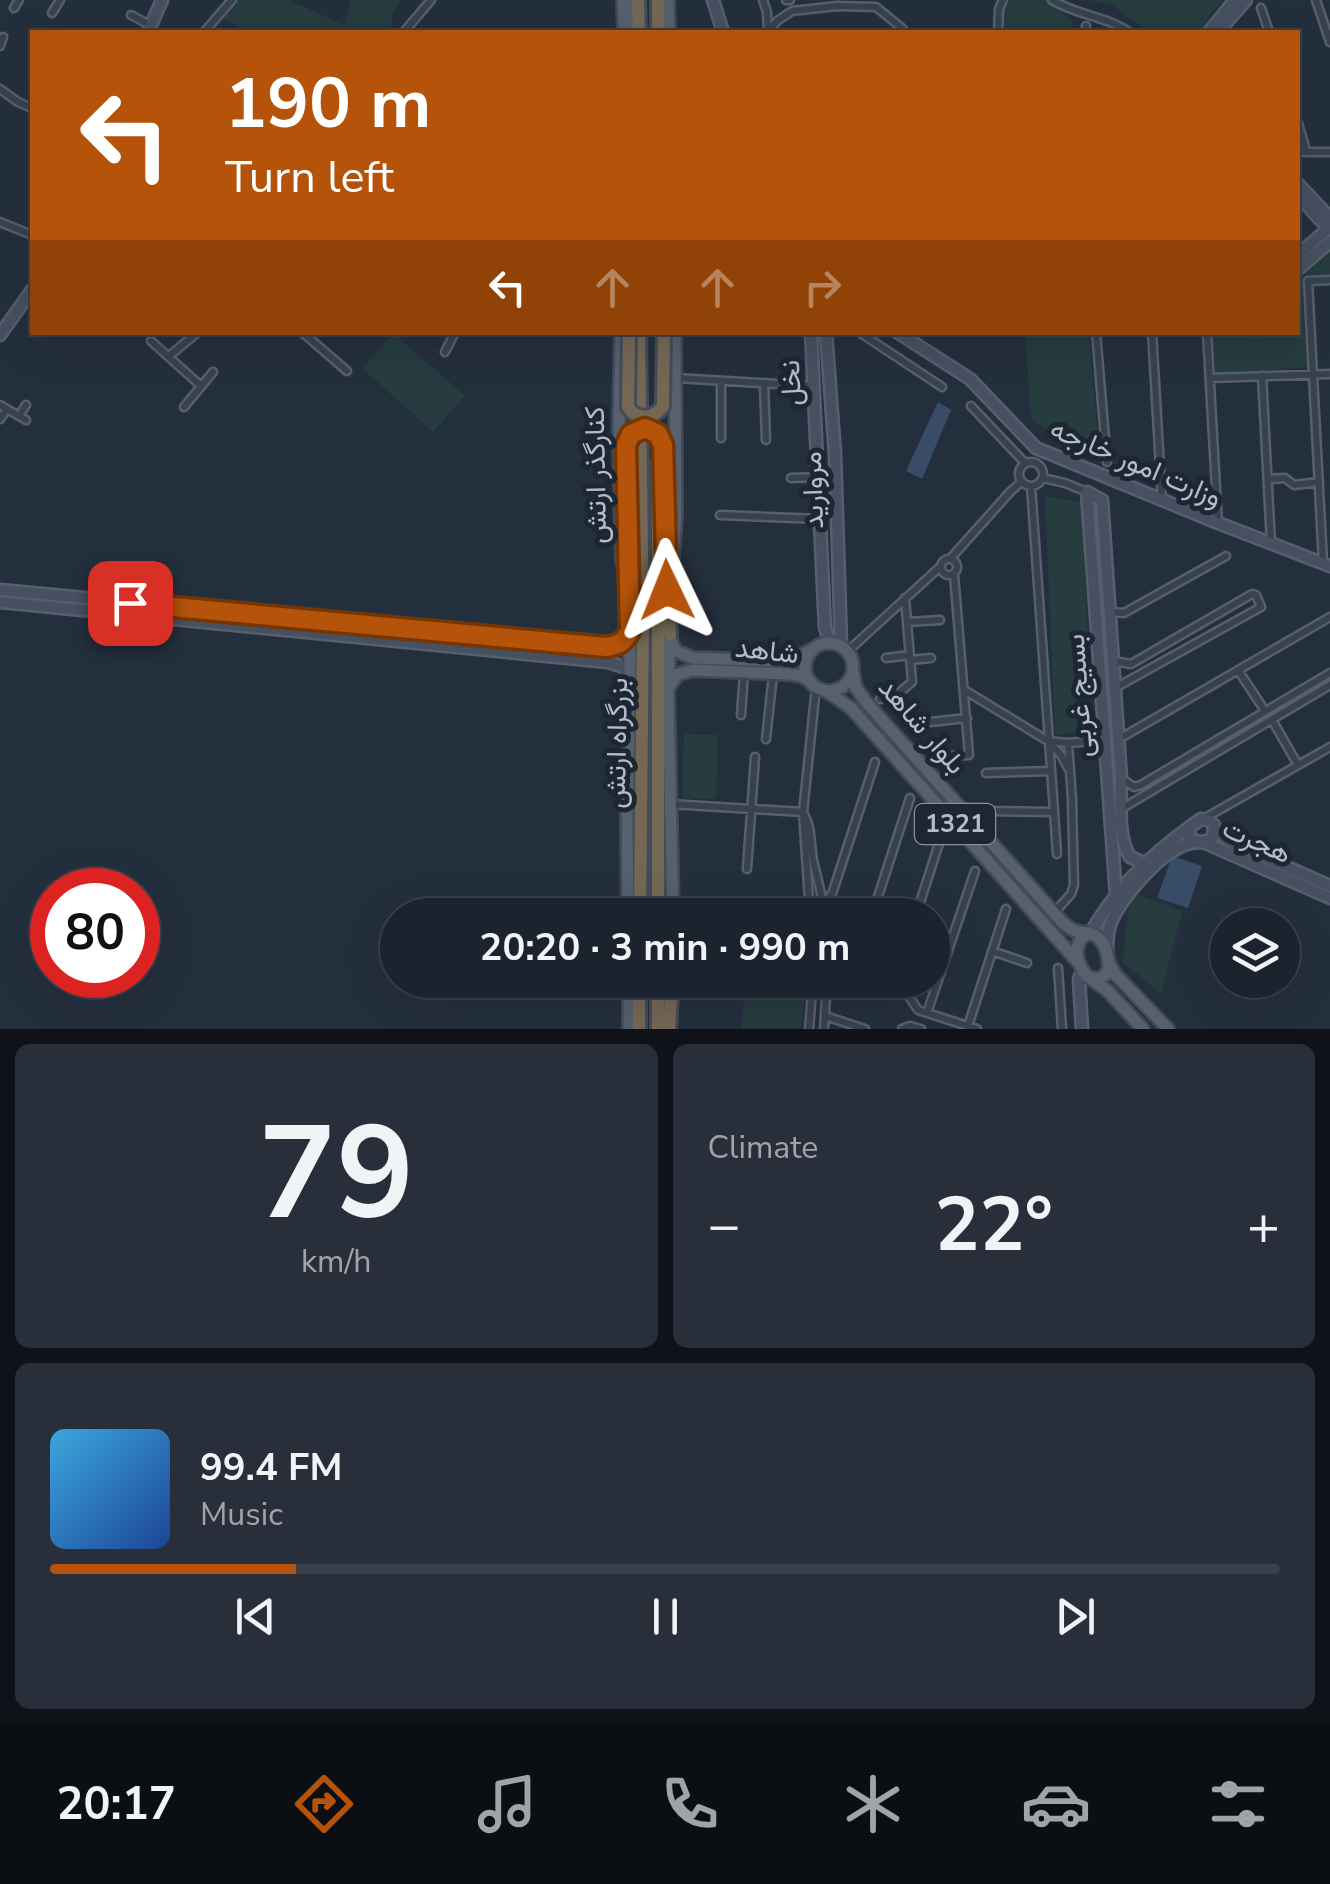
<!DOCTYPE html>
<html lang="en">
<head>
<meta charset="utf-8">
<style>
  :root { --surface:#1b232e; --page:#282f3a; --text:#f1f3f6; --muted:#a0a4aa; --line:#39404a; --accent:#b45309 }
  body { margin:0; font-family:"Nunito Sans",Vazirmatn,sans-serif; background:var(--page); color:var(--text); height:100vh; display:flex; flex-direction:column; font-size:38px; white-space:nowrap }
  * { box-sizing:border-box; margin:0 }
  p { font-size:32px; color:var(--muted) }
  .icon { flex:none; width:55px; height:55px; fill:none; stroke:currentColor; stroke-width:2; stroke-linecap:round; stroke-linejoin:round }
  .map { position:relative; height:1029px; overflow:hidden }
  .panel { display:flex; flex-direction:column; gap:15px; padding:15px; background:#0f1319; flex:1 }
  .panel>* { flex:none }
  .top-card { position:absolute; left:30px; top:30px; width:1270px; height:305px; border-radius:0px; box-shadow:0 10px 40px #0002,0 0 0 2px var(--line); background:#b45309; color:#fff; overflow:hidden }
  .tools { position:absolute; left:1210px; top:908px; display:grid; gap:20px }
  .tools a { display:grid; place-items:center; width:90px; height:90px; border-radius:50%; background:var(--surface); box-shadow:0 10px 40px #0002,0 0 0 2px var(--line); font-size:50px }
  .speed { position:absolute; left:30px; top:868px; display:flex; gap:20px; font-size:50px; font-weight:700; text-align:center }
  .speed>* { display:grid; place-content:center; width:130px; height:130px; border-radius:50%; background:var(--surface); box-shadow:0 10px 40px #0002,0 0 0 2px var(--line); line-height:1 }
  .speed .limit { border:15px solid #d22; background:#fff; color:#111 }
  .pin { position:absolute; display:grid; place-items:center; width:85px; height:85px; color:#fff; margin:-42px; border-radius:20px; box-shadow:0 5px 15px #0006 }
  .me { position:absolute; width:110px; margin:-55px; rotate:358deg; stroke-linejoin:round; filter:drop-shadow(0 0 8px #0008) }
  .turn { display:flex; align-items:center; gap:35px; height:210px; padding:0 30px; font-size:45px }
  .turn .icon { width:130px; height:130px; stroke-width:2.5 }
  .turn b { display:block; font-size:70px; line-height:85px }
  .lanes { display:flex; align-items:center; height:95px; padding:0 30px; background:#0003; justify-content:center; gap:50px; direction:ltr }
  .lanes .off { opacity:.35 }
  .big { font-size:75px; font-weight:700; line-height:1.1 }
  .panel .tile { flex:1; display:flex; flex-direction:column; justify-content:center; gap:15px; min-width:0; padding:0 35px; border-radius:15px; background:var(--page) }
  .panel .dial { align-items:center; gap:0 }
  .dial b { font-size:130px; line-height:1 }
  .song { display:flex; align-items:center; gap:30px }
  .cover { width:120px; height:120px; border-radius:15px; background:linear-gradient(135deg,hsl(200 70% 55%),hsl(220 70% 35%)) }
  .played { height:10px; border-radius:5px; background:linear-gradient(90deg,var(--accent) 20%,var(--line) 20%) }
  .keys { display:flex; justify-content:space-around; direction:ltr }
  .heat { display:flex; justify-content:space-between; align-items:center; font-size:55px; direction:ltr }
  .panel .tiles { flex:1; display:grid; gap:15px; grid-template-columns:1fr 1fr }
  .tile:last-child { grid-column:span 2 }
  .trip { position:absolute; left:380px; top:898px; width:570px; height:100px; border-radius:50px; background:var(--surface); box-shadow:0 10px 40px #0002,0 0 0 2px var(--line); font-weight:700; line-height:100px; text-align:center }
  .tabs { display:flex; height:160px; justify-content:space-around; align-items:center; background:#0b0e12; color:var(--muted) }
  .tabs .icon { width:70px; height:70px }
  .tabs .current { color:var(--accent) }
  .tabs b { font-size:45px; color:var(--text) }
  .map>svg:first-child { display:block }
  .green { fill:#263c3f }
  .water { fill:#394c67 }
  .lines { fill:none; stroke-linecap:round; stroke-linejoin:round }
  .street-casing { stroke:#565f6c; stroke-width:11 }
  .secondary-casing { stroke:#565f6c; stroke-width:15 }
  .primary-casing { stroke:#414a57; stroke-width:16 }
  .highway-casing { stroke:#434c59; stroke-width:18 }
  .street { stroke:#38414e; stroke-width:6 }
  .secondary { stroke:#465061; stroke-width:10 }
  .primary { stroke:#56606e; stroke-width:11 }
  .highway { stroke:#746855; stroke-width:12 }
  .highway-bridge-casing { stroke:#434c59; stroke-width:18; stroke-linecap:butt }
  .highway-bridge { stroke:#746855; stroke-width:12 }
  .route-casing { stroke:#753606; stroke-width:25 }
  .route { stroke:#b45309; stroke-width:18 }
  .labels { text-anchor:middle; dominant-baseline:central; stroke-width:10; stroke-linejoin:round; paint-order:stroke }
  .shield { fill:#1d2633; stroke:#878f9c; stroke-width:2.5 }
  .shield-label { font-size:25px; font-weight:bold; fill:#b4bcc9 }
  .street-label { font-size:28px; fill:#b4bcc9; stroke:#1d2633 }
</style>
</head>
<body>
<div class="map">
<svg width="1330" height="1029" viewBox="0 0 1330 1029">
  <rect width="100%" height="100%" fill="#242f3e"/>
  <!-- green -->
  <path class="green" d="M236 0H289L344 25 351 0H401L393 12 391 32H249L223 19Z
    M1011 0H1047L1072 22 1073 32H1002L1001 13Z
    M1089 0H1223L1211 13 1200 32H1149L1112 5Z
    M1328 247H1330V274L1308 276 1302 283 1307 367 1214 374 1212 333 1298 332V278Z
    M393 333 465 396 433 432 362 368Z
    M1025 333H1089L1100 464 1031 419Z
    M1045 496 1081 502 1093 732 1055 735Z
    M684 734 718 735 716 799 682 798Z
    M1137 894 1182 911 1161 994 1123 962 1128 909Z
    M745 994 805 1000 801 1029H741Z"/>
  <!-- water -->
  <path class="water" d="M938 402 951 410 922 479 906 471Z
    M1172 856 1202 866 1188 908 1157 898Z"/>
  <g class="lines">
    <!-- street casing -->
    <g class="street-casing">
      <path id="street" d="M763 0 767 12 768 32
        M786 0H790
        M1052 0C1076 15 1106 16 1129 32
        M1316 0 1330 42
        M14 8 19 0
        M1261 8 1269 32
        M52 13 60 0
        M131 15 150 25
        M1086 26V32
        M204 32 232 0
        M404 32 431 0
        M768 32 777 21 792 11 837 6 876 7 903 29V32
        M998 32 999 9 1003 0
        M0 46 3 37
        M0 89 18 102 32 108
        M1298 123 1306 150
        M1298 152H1330
        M0 222 32 235
        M302 332 347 371
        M859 332 942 387
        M1096 332 1107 462
        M1152 332 1162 501
        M1207 332 1218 523
        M151 341 201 386
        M445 352 455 332
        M169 356 198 332
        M1262 376 1271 543
        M676 378 813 386
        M1210 378 1330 374
        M721 382V438
        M764 384 766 440
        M0 405 26 420
        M971 406 1025 463
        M184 407 213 372
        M19 416 26 405
        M0 419 7 409
        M1019 474a12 12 0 1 1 24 0a12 12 0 1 1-24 0Z
        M791 478 818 477
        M1043 478 1065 483 1087 492
        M1268 479 1285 478 1294 485 1319 482
        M1031 486 1057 854
        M720 515 819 519
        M951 558 1010 492 1021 482
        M941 567a8 8 0 1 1 16 0a8 8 0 1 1-16 0Z
        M1323 563 1308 281 1330 280
        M1111 612 1124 613 1226 556
        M907 622 940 620
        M848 651 941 566
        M886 658 910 655
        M910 660 931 658
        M1113 661 1131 664 1252 594 1256 595 1261 607 1115 688
        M1238 670 1265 711
        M966 691 1048 741 1068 743 1105 740
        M880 699 894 697 912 682 905 598
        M741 715 744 673
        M1272 720 1298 765
        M912 724 967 718
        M766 739 773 675
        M1119 739 1330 617
        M1049 742 1061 755 1068 768
        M947 756 969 755 954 574
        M986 773 1050 771
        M1121 778 1134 787 1141 785 1330 673
        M670 804 803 812
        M1121 809 1330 685
        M992 811 1053 812
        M803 813C812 826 810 844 813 860 817 879 823 895 824 915
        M1205 818 1330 747
        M747 869 755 757
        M823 903 832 894 875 762
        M1054 913 1071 894 1074 885 1072 799 1068 743
        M810 915 803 812 816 687
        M872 915 910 798
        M916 915 942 834
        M992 951 1027 963
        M1058 968 1062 1029
        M793 980 813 983
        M890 980 904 989 918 1010 977 1029
        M927 1013 975 871
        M825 1016 865 1029
        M968 1026 1006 909
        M809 1029 813 980
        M824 1029 827 980
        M902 1029 910 1026 921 1029"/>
    </g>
    <!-- secondary casing -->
    <g class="secondary-casing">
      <path id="secondary" d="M713 0 723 32
        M148 32 162 0
        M1209 32 1235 0
        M1218 32 1246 0
        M1298 184 1330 218
        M1298 194C1308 204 1316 219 1328 226
        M1298 255 1329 228
        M1298 269 1330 242
        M811 332 825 628 829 640 834 643
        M826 332 835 454 841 645
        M897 332 970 379 1036 448 1218 523 1330 566
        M0 335 32 290
        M1087 492 1116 896
        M1087 492 1102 500 1121 778C1121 803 1117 835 1130 857L1144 863
        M0 590 606 647C619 645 623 643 629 632
        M0 602 608 662 621 666 630 675
        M1201 819 1208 820 1214 825 1213 837C1206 844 1195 843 1188 836L1191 826Z
        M1215 829 1230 842 1330 886
        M1090 934C1114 890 1151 855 1191 826
        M1107 953C1107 942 1107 932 1111 922 1122 897 1155 859 1180 847 1187 843 1195 842 1203 842L1330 898
        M1082 970 1079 979 1082 1029"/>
    </g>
    <!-- primary casing -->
    <g class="primary-casing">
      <path id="primary" d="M623 0 624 31
        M668 0 669 32
        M631 32 633 0
        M621 332 619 424 622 560 629 590 630 675 627 815 628 915
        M672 571 676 515 675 332
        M670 624 668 691 673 915
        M670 638 676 651 693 658 782 661 796 658 813 649
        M805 667a24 24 0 1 1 48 0a24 24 0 1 1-48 0Z
        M853 672 856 688 867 703 1063 923C1080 937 1081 929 1094 935 1105 940 1113 964 1106 974 1104 976 1101 977 1099 979L1088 977C1077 965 1071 946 1086 934
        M669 687 678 674 693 670 789 674 802 676 811 682
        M826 691 851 708 1078 962
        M1108 962 1116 975 1168 1029
        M1091 979 1108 991 1143 1029
        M629 980V1029"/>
    </g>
    <!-- highway casing -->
    <g class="highway-casing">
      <path id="highway" d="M638 0 639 32
        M658 0V32
        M639 332 643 619 640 915
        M628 516 629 590
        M666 552 670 634
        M658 915V463
        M658 980V1029
        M639 1029V980
        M669 1029 672 980"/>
    </g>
    <!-- street -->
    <use href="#street" class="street"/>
    <!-- secondary -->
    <use href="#secondary" class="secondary"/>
    <!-- primary -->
    <use href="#primary" class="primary"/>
    <!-- highway -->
    <use href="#highway" class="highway"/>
    <!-- highway-bridge casing -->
    <g class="highway-bridge-casing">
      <path id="highway-bridge" d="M629 332 628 407C637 421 654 419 663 406L664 332
        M628 516 626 449 627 441 631 433 640 429 653 431 660 437 663 445 665 509"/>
    </g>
    <!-- highway-bridge -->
    <use href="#highway-bridge" class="highway-bridge"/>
  </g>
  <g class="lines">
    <!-- route casing -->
    <g class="route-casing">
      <path id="route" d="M130 603 606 647C619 645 623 643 630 631L626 445 631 434 645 428 658 434 663 445 667 590"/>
    </g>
    <!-- route -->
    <use href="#route" class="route"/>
  </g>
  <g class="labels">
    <!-- shield labels -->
    <rect class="shield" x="915" y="804" width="80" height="40" rx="8"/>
    <g class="shield-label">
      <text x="955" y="824">1321</text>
    </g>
    <!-- street labels -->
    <g class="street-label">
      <text transform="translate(791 383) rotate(-93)">نخل</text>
      <text transform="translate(1136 463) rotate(23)">وزارت امور خارجه</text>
      <text transform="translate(596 475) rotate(-91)">کنارگذر ارتش</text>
      <text transform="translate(813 490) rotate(-92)">مروارید</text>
      <text transform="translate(767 651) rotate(6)">شاهد</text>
      <text transform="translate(1079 696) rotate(-94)">بسیج غربی</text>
      <text transform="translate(922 726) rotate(49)">بلوار شاهد</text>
      <text transform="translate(617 743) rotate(-89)">بزرگراه ارتش</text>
      <text transform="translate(1257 841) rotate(24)">هجرت</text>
    </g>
  </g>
</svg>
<div class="tools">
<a><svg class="icon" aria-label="layers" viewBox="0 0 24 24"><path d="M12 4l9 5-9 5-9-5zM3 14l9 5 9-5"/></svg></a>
</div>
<div class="speed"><div class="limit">80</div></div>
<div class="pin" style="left:130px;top:603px;background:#d93025"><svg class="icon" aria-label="arrive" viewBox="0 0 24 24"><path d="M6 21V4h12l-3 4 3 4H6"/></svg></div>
<svg class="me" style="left:667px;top:590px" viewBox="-20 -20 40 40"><path d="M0-17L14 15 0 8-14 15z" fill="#b45309" stroke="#fff" stroke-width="4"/></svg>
<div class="trip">20:20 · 3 min · 990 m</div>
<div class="top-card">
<div class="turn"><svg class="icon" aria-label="left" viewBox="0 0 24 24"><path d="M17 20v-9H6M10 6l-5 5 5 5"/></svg><div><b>190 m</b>Turn left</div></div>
<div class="lanes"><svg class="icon" aria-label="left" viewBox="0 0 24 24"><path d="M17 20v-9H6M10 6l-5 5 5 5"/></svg><svg class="icon off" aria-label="ahead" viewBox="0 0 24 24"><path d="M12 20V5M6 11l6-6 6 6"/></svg><svg class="icon off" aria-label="ahead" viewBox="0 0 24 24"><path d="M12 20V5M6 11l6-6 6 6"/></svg><svg class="icon off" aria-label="right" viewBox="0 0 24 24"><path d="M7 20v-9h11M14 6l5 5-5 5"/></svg></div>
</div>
</div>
<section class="panel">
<div class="tiles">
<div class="tile dial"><b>79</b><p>km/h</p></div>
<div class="tile"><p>Climate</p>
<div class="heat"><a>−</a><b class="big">22°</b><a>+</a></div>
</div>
<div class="tile">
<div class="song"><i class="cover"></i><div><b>99.4 FM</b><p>Music</p></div></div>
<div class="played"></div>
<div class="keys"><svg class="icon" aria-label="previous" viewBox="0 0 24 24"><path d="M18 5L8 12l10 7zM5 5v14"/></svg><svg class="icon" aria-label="pause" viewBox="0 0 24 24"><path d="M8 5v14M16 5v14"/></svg><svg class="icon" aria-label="next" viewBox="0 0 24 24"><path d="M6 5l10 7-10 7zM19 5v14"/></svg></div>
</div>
</div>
</section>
<nav class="tabs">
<b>20:17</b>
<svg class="icon current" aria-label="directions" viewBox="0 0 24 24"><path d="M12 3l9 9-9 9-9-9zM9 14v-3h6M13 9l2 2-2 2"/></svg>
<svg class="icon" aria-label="music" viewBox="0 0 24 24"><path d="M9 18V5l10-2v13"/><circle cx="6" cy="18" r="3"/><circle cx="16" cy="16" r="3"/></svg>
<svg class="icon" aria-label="phone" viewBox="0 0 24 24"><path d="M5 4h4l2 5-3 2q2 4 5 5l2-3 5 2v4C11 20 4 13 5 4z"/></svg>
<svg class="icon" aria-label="climate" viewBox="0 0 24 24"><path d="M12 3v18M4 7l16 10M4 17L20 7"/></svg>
<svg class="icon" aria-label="car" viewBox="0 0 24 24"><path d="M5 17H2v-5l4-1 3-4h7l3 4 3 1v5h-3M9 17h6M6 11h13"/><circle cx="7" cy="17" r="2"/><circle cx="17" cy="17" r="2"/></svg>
<svg class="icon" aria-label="filters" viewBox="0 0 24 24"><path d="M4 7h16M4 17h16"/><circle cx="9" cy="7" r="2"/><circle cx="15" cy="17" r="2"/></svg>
</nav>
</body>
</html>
